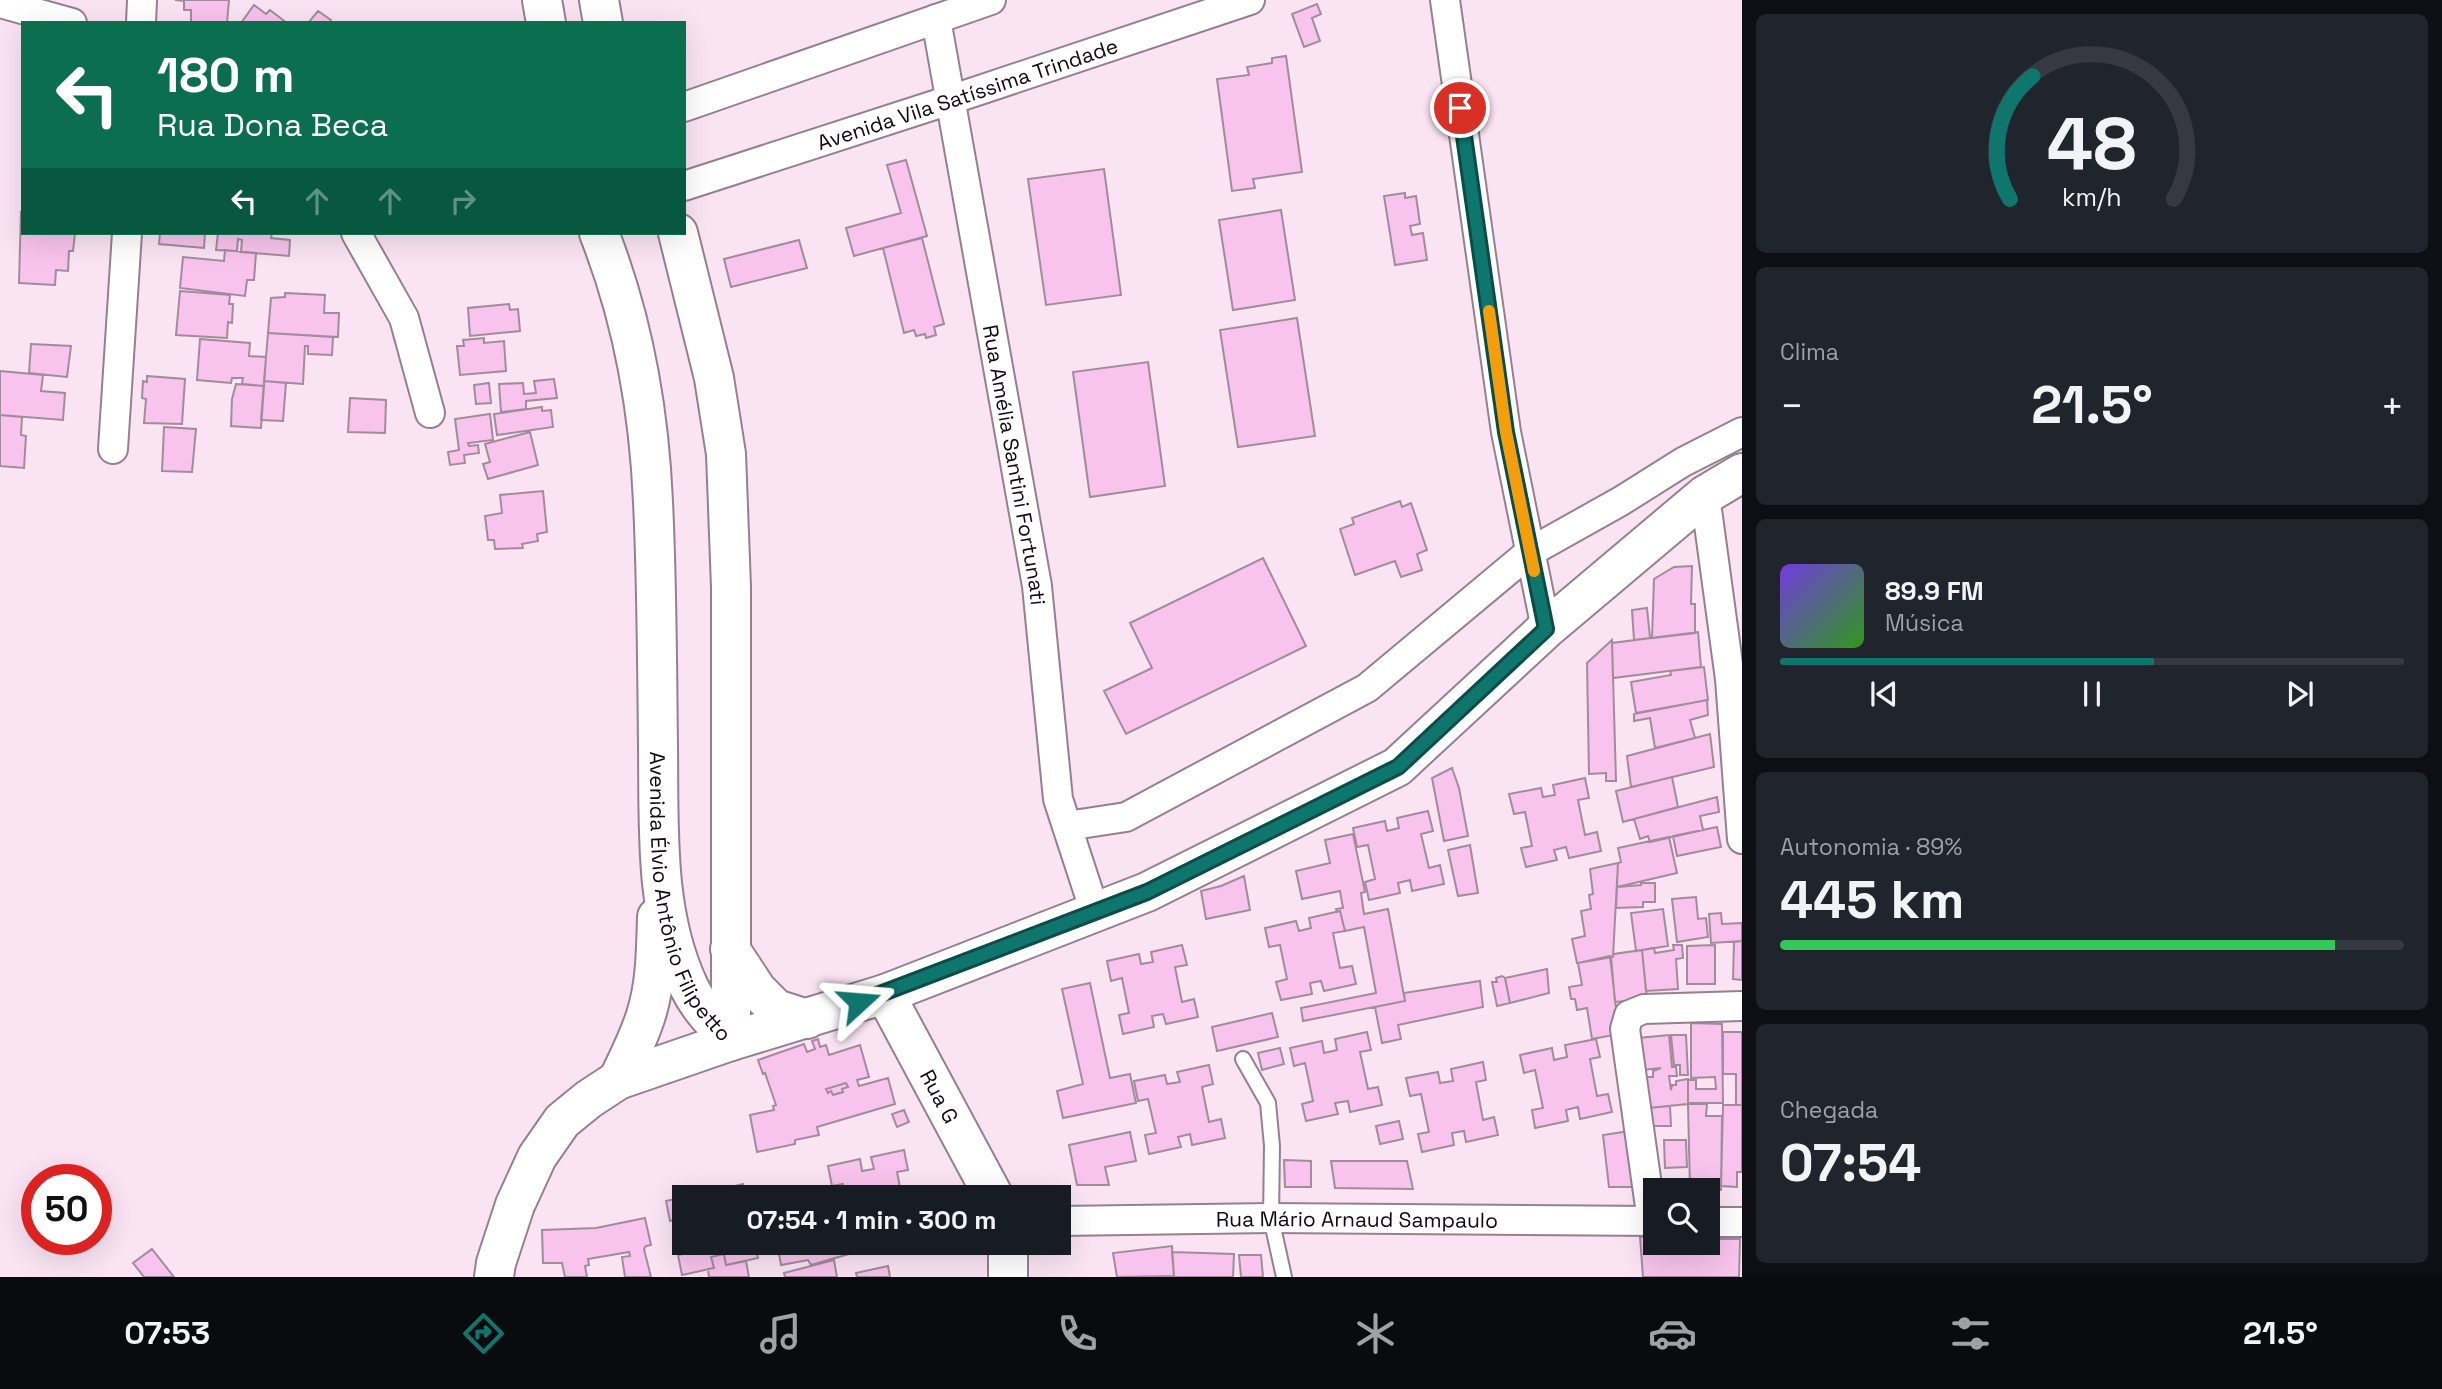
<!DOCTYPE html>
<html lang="pt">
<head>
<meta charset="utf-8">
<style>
  :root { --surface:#171b24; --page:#20242c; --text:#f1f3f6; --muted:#9ea1a6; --line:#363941; --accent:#0f766e }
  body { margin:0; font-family:"Space Grotesk",sans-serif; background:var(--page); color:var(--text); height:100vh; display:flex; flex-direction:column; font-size:26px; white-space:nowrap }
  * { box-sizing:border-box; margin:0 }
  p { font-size:23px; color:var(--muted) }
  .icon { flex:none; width:38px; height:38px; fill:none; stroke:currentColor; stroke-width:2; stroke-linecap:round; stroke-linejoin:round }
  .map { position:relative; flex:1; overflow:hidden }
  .sheet { display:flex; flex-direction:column; gap:14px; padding:14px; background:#0d0f14; width:700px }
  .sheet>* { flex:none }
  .top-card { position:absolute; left:21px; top:21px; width:665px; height:214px; border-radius:0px; box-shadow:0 7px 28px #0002; background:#0b6e4f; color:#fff; overflow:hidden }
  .controls { position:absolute; left:1643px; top:1178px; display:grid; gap:14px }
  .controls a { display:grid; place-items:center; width:77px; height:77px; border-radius:0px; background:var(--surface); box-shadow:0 7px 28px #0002; font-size:35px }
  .speed { position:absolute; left:21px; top:1164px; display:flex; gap:14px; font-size:35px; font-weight:700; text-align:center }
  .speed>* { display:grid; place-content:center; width:91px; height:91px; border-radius:50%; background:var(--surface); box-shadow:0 7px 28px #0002; line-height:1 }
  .speed .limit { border:10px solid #d22; background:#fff; color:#111 }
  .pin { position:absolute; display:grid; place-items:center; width:60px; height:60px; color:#fff; margin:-30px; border:4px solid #fff; border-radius:50%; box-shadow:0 2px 7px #0007 }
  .me { position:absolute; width:77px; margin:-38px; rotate:71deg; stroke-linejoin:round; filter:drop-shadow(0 0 5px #0008) }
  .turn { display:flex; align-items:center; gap:24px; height:147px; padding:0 21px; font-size:32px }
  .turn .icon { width:91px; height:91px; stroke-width:2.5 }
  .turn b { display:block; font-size:49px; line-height:60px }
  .lanes { display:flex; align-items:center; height:66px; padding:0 21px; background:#0003; justify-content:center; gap:35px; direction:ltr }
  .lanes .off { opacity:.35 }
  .big { font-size:52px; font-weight:700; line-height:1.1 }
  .sheet .tile { flex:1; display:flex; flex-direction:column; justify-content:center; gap:10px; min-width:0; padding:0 24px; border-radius:10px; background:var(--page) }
  .sheet .dial { align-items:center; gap:0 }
  .dial svg { height:182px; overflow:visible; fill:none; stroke:var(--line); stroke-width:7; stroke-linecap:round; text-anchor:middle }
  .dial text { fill:var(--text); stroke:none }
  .song { display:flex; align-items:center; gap:21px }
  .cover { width:84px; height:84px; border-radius:10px; background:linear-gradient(135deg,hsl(260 70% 55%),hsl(110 70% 35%)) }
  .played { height:7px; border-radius:4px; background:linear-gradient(90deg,var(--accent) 60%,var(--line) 60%) }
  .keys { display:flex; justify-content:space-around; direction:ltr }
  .heat { display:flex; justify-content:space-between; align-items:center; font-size:38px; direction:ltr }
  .charge { height:10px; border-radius:5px; background:linear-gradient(90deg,#34c759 89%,var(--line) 0) }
  .trip { position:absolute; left:672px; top:1185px; width:399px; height:70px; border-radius:0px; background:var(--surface); box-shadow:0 7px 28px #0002; font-weight:700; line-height:70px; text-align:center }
  .tab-bar { display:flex; height:112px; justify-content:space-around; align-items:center; background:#090b0e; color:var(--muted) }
  .tab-bar .icon { width:49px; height:49px }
  .tab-bar .current { color:var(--accent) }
  .tab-bar b { font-size:32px; color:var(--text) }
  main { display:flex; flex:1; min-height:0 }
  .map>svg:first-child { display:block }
  .building { fill:#f8c3ec; stroke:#a08c9b; stroke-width:2 }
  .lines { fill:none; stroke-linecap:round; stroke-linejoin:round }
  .lane-casing { stroke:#948090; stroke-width:18 }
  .street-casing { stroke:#948090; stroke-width:32 }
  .secondary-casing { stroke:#948090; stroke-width:42 }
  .lane { stroke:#fff; stroke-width:14 }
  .street { stroke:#fff; stroke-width:28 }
  .secondary { stroke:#fff; stroke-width:38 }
  .route-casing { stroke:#0a4d48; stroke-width:18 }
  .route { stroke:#0f766e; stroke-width:12 }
  .slow { stroke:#f59e0b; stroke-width:12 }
  .labels { text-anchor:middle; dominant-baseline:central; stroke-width:5; stroke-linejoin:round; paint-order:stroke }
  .street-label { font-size:21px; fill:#10090f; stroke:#fff }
</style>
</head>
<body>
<main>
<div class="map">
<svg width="1742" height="1277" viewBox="0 0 1742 1277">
  <rect width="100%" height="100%" fill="#fae4f4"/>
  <!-- building -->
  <path class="building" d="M175 0H229L227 23 191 22V10H184V1Z
    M1317 4 1321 14 1312 18 1320 41 1304 47 1292 14Z
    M254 5 266 14 270 10 287 23H241Z
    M318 11 331 20 329 23H308Z
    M1286 56 1302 172 1253 179 1255 188 1232 191 1217 79 1249 75 1247 67 1272 63V58Z
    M906 160 927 236 854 256 846 228 901 213 887 165Z
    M1104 169 1121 295 1046 305 1028 179Z
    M1405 193V198L1416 196 1420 224 1410 226 1412 235 1423 233 1427 260 1395 265 1384 196Z
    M1281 210 1295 300 1233 310 1219 220Z
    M21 211 23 233H75L73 251H69L68 271 56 270 55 285 19 283Z
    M160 233H205L204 248 159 244Z
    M218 233H272L271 238 290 240 289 256 241 252 242 240 238 239 237 251 216 250Z
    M922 238 944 324 934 327 936 335 926 338 925 334 916 336 914 330 904 333 883 248Z
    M799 240 807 268 731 287 724 259Z
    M225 250 256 253 254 280H247L245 296 180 288 183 257 224 261Z
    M180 291 230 295 229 304H233L232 323 228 322 227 338 176 335Z
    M285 293 325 295 324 313H339L338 337 268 333 271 298 285 297Z
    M509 304 510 310 518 309 520 331 470 336 468 308Z
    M1297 318 1315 436 1238 447 1220 330Z
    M268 333 333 337 332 355 308 354V346H305L303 384 264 381Z
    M484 338V343L504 341 506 371 460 375 457 346H464L463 340Z
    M200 339 250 343 249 356 266 357 264 386 242 384 243 378H232L231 383 197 380Z
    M31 344 71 346 67 377 29 373Z
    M1148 362 1165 486 1090 497 1073 372Z
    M0 371 43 375 41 391 65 393 63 420 0 415Z
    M147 376 185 379 182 424 144 423 146 399 142 398 143 381 147 382Z
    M554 379 557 398 526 401V409L501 412 499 384 523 383 524 394 536 393 534 381Z
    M264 381 286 383 283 421 261 420Z
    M489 383 491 403 476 404 474 385Z
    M236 384 264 386 261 428 231 426 232 399Z
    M350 398 386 400 385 433 348 432Z
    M542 407V411L551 410 553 427 497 435 494 414Z
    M490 414 493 440 468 443 469 446 478 445 479 453 464 455 465 463 450 465 448 452 459 450 455 419Z
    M0 415 22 417 21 435 26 436 24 468 0 466Z
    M164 427 196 429 192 472 162 471Z
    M530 432 538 465 488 479 483 464 490 462 485 444Z
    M543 491 547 532 537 534 538 541 522 544 523 548 495 549 494 540H488L485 516 502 513 500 495Z
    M1400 501 1402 507 1411 503 1427 550 1417 554 1422 570 1401 577 1395 561 1355 575 1340 529 1354 524 1352 518Z
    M1263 558 1306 646 1126 734 1104 691 1152 668 1130 623Z
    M1692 566 1691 604H1695V633L1652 638 1654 579 1674 567Z
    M1647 608 1650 638 1634 640 1632 610Z
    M1698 632 1701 667 1613 678 1612 643Z
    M1612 640 1616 781H1606V773L1589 774 1587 663Z
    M1704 667 1708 700 1636 713 1631 682 1671 675 1670 671Z
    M1707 700 1708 715 1690 720 1695 738 1655 748 1650 718 1634 721V714Z
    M1710 734 1714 767 1631 787 1627 756Z
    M1452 768 1459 788 1468 836 1444 841 1432 778Z
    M1672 777 1678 807 1623 822 1616 791Z
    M1585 778 1589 798 1578 800 1585 835 1597 832 1601 851 1569 858 1566 847 1554 850 1557 860 1526 867 1521 848 1532 846 1525 812 1514 814 1509 794 1541 788 1543 797 1555 795 1553 785Z
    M1717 797 1719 812 1700 816 1703 830 1650 842 1648 836 1640 839 1634 819Z
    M1428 811 1433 831 1421 834 1429 868 1440 865 1444 884 1412 891 1410 880 1398 883 1400 893 1369 900 1365 882 1375 879 1368 845 1357 847 1353 828 1385 821 1387 831 1399 828 1397 818Z
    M1717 827 1721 847 1677 856 1673 836Z
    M1353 834 1365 892 1361 893 1364 914 1388 909 1405 1001 1303 1021 1301 1008 1376 993 1364 927 1345 931 1340 911 1337 912 1336 909 1343 908 1340 891 1302 899 1296 871 1330 863 1325 840Z
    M1669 837 1677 873 1617 887 1618 863 1621 862 1618 848Z
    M1470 845 1478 893 1458 896 1448 850Z
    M1618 863 1613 957 1577 963 1572 939 1585 936 1581 911 1591 909 1589 895 1593 894 1590 869Z
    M1244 876 1250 910 1206 919 1201 891 1221 886Z
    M1641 883H1655V902H1643V907L1616 908 1617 887 1641 885Z
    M1696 897 1698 919 1706 918 1708 937 1677 942 1672 899Z
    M1663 909 1668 946 1636 951 1631 913Z
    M1340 911 1345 931 1333 933 1340 968 1352 966 1356 984 1324 991 1321 981 1310 983 1312 994 1281 1000 1276 982 1287 979 1280 945 1269 947 1265 928 1296 921 1299 931 1311 928 1309 918Z
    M1721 913 1722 924 1742 923V941L1711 943 1709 914Z
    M1742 941V980L1733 979 1734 942Z
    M1182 945 1187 965 1175 967 1182 1002 1194 999 1198 1017 1166 1024 1163 1014 1152 1016 1154 1027 1123 1034 1119 1015 1129 1013 1122 978 1111 981 1107 961 1139 954 1141 964 1153 962 1151 952Z
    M1673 945H1682L1683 958 1676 959 1678 989 1646 991 1642 950 1654 948 1655 953 1674 950Z
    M1715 945V984H1687V946Z
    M1642 950 1647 999 1615 1002 1611 957H1613L1614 954Z
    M1610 956 1619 1034 1592 1039 1587 1008 1577 1010 1575 999H1571L1569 987 1582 985 1578 963Z
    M1547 969 1549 993 1510 1003 1505 978Z
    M1502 976 1505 978 1510 1003 1497 1006 1492 982H1497L1496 978Z
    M1480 981 1483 1007 1398 1025 1401 1039 1382 1043 1375 1007 1405 1001 1404 993Z
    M1090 983 1110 1078 1130 1074 1136 1103 1063 1118 1057 1091 1083 1084 1062 989Z
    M1272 1013 1278 1037 1217 1051 1212 1027Z
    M1691 1023 1722 1024 1723 1103H1688V1080H1696V1089H1716L1715 1077 1691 1078Z
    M1367 1032 1371 1050 1360 1052 1368 1089 1378 1087 1382 1105 1350 1112 1348 1101 1335 1103 1338 1114 1306 1121 1302 1104 1313 1101 1305 1063 1294 1066 1290 1048 1322 1041 1324 1053 1337 1050 1335 1039Z
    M1723 1032H1742V1105H1736V1074H1723Z
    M1669 1035 1672 1067H1676L1677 1076H1669L1671 1090 1672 1085H1676V1081L1688 1079V1104L1648 1108 1644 1077H1653V1071L1661 1068 1643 1070 1638 1038Z
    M1671 1035H1686L1688 1075H1680V1065H1674Z
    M818 1039 820 1047 826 1045 829 1055 860 1045 869 1077 857 1080 859 1086 888 1078 895 1104 817 1127 819 1135 795 1140V1144L757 1152 750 1115 774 1110 773 1106 776 1105 765 1073 763 1074 758 1060 804 1044 807 1052 815 1049 812 1041Z
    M1596 1039 1600 1057 1590 1059 1597 1096 1608 1094 1612 1112 1580 1119 1578 1107 1566 1110 1568 1121 1535 1128 1532 1110 1543 1108 1535 1070 1524 1073 1520 1055 1552 1048 1554 1060 1567 1057 1565 1045Z
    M1280 1048 1284 1064 1262 1070 1258 1053Z
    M1483 1062 1486 1080 1476 1082 1483 1120 1494 1117 1498 1135 1466 1142 1464 1131 1452 1133 1454 1145 1422 1152 1418 1134 1429 1132 1421 1094 1410 1096 1406 1078 1438 1072 1440 1083 1453 1081 1451 1069Z
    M1209 1065 1213 1084 1202 1087 1209 1122 1221 1119 1225 1138 1192 1145 1190 1134 1178 1137 1181 1147 1149 1154 1145 1135 1156 1133 1148 1099 1138 1101 1134 1081 1165 1075 1167 1084 1180 1082 1177 1072Z
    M846 1083 848 1087 842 1089 843 1092 833 1095 831 1091 828 1093 826 1089Z
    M1688 1104H1707L1706 1116H1722L1721 1190 1690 1189Z
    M1723 1105H1742V1172H1737V1187L1721 1186Z
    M1670 1106 1671 1126H1650L1648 1108Z
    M904 1110 909 1122 897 1127 892 1114Z
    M1399 1121 1403 1139 1380 1144 1376 1126Z
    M1630 1131 1637 1187H1609L1603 1135Z
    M1130 1132 1136 1161 1105 1167 1109 1185H1077L1069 1145Z
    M1664 1140H1686L1687 1167 1665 1168Z
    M904 1150 908 1170 897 1172 902 1197H846L843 1184 832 1186 828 1166 860 1159 862 1171 874 1169 871 1157Z
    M1284 1160 1311 1161V1187H1285Z
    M1331 1161H1407L1413 1189 1335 1188Z
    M743 1184 745 1197H711L710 1192Z
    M698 1194 699 1197H684V1230L682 1218 670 1221 666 1201Z
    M645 1218 651 1245 646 1246 644 1249 651 1277H625L622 1257 630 1256 629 1252 588 1259 589 1265 585 1266 587 1277H565L562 1263H543L542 1230 596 1228Z
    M1640 1237H1656V1242H1708V1239H1740L1739 1277H1643Z
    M687 1242H755L758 1258 726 1265 724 1254 711 1257 714 1268 682 1275 678 1255 689 1253Z
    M777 1242H847L849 1254 811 1265 808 1260 781 1265Z
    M875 1242H897L898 1246 877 1251Z
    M1172 1246 1174 1276 1117 1277 1113 1253Z
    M152 1249 174 1277H144L133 1263Z
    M1172 1252 1234 1254 1233 1277H1174Z
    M724 1254 726 1265 746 1261 749 1277H709L708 1269 714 1268 711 1257Z
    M1239 1255H1261L1263 1277H1241Z
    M834 1260 837 1277H785L784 1273Z
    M888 1266 890 1277H857L856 1273Z"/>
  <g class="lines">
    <!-- lane casing -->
    <g class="lane-casing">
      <path id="lane" d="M1243 1059 1268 1103 1272 1146 1271 1218 1284 1277"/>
    </g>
    <!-- street casing -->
    <g class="street-casing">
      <g id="street">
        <path d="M1445 0 1506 432 1546 629"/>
        <path d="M0 3 72 23"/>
        <path id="s1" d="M936 19 1037 586 1058 799 1095 912"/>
        <path d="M141 23 142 0"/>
        <path d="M684 107 991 0"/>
        <path id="s2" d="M684 186 950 100 1250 0"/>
        <path d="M356 233 404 318 430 413"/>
        <path d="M113 449 127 233"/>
        <path d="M1705 495 1730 679 1742 839"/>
        <path d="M1067 826 1126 817 1367 688 1530 552 1621 501 1683 462 1742 432"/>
        <path id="s3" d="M1059 1221 1271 1218 1656 1221"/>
        <path d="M1652 1221 1625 1029 1629 1015 1644 1009 1742 1006"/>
        <path d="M1708 1222H1742"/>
      </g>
    </g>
    <!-- secondary casing -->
    <g class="secondary-casing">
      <g id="secondary">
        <path d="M542 0 546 23"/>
        <path d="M599 0 603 23"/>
        <path id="s4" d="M599 233C633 319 649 409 653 502 657 584 657 665 658 747 659 827 654 913 689 987 699 1008 716 1024 731 1041"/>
        <path d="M678 233 714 378 726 454 731 587V1041"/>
        <path d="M730 949 757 990 776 1009 807 1019"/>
        <path id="s5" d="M885 994 994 1197"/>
        <path d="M618 1080C628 1059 639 1038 646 1015 656 984 656 949 657 917"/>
        <path d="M494 1277 496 1263 515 1205 537 1157 562 1121 589 1099 618 1080 731 1041 885 994 1147 892 1397 767 1546 629 1705 495 1742 473"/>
        <path d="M1008 1277V1242"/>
      </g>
    </g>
    <!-- lane -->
    <use href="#lane" class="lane"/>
    <!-- street -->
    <use href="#street" class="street"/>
    <!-- secondary -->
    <use href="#secondary" class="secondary"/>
  </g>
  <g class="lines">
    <!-- route casing -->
    <g class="route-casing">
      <path id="route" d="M859 1002 1147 892 1398 767 1546 629 1506 432 1460 108"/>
    </g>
    <!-- route -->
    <use href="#route" class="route"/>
    <!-- slow -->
    <path class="slow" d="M1489 311 1506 432 1534 571"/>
  </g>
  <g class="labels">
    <!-- street labels -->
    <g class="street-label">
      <text stroke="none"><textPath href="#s2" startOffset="298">Avenida Vila Satíssima Trindade</textPath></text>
      <text stroke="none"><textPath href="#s1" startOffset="453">Rua Amélia Santini Fortunati</textPath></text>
      <text stroke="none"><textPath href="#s4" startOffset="677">Avenida Élvio Antônio Filipetto</textPath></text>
      <text stroke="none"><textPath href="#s5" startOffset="116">Rua G</textPath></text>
      <text stroke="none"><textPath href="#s3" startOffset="298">Rua Mário Arnaud Sampaulo</textPath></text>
    </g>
  </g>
</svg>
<div class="controls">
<a><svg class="icon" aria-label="search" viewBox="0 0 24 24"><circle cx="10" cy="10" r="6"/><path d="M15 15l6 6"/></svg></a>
</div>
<div class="speed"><div class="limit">50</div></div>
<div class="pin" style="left:1460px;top:108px;background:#d93025"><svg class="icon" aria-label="arrive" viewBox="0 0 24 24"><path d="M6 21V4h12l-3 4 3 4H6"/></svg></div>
<svg class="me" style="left:859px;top:1002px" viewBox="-20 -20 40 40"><path d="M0-17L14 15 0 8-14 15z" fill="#0f766e" stroke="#fff" stroke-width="4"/></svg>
<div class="trip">07:54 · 1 min · 300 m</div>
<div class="top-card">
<div class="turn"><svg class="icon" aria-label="left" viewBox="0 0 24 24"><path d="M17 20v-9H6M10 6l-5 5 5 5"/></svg><div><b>180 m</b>Rua Dona Beca</div></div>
<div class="lanes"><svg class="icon" aria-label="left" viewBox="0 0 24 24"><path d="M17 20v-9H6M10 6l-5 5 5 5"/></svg><svg class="icon off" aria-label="ahead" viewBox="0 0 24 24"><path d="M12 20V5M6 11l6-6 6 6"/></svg><svg class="icon off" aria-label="ahead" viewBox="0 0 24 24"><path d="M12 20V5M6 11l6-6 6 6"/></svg><svg class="icon off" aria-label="right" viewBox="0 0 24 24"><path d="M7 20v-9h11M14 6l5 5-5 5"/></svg></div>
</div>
</div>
<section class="sheet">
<div class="tile dial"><svg viewBox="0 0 100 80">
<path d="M14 69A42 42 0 1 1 86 69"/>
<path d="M14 69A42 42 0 0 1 24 15" stroke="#0f766e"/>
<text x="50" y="56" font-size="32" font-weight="700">48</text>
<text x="50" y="72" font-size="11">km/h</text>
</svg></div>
<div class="tile"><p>Clima</p>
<div class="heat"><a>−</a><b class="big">21.5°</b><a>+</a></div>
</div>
<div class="tile">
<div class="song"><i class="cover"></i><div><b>89.9 FM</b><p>Música</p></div></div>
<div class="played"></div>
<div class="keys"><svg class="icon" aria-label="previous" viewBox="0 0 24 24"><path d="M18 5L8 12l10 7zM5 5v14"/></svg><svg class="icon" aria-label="pause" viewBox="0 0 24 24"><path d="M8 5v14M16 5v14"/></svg><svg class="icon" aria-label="next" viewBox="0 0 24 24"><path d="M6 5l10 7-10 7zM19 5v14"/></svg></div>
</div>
<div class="tile"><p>Autonomia · 89%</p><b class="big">445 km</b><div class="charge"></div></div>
<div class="tile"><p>Chegada</p><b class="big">07:54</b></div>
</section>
</main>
<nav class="tab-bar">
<b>07:53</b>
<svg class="icon current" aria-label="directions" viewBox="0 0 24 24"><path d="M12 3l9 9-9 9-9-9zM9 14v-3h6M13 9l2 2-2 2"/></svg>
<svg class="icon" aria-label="music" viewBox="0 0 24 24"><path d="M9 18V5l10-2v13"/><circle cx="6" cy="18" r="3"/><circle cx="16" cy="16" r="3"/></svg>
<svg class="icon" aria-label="phone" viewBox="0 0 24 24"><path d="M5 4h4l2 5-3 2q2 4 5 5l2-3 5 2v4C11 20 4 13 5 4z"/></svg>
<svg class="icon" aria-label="climate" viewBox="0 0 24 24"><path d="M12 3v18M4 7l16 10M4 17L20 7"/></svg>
<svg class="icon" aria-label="car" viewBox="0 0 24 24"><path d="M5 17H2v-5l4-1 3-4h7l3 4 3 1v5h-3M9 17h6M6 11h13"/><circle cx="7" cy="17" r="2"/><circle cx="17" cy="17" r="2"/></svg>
<svg class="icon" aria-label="filters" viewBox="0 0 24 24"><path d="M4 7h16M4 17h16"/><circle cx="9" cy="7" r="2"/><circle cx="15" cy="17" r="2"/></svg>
<b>21.5°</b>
</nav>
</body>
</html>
